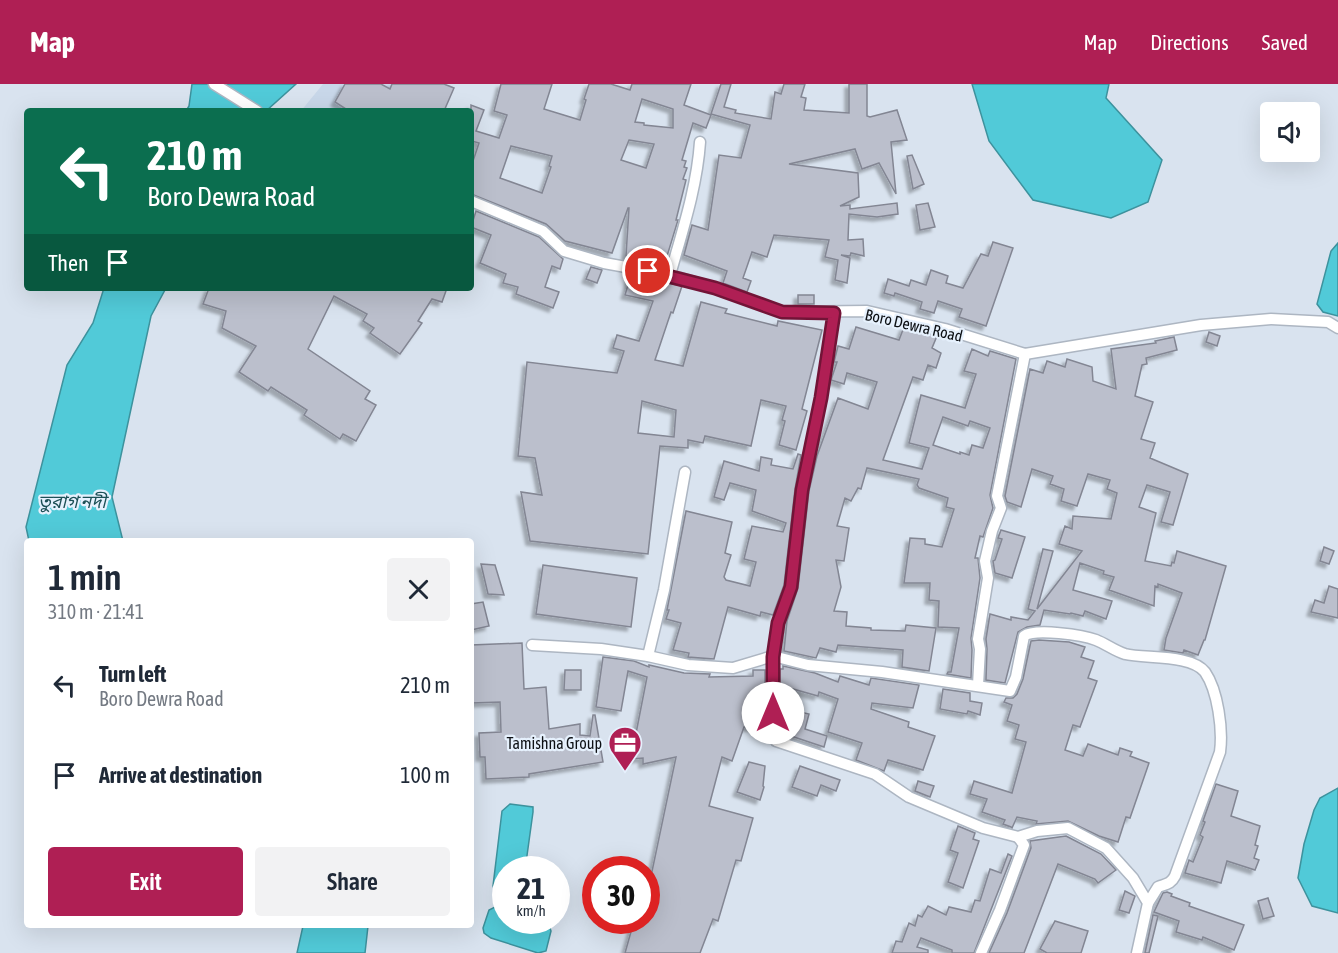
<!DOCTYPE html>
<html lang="en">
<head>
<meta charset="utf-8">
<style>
	body { margin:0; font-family:"Asap Condensed","Noto Sans Bengali",sans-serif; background:#f2f2f3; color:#1f2937; height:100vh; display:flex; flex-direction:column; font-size:22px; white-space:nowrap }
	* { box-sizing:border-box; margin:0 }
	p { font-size:20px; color:#747a83 }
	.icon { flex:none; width:33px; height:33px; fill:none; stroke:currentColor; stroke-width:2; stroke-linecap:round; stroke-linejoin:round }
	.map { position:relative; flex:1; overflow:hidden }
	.drawer { position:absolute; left:24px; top:454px; width:450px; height:390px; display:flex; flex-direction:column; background:#fff; border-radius:6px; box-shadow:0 6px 24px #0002 }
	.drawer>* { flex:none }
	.banner { position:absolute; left:24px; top:24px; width:450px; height:183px; border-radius:6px; box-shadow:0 6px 24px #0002; background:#0b6e4f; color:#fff; overflow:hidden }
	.buttons { position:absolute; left:1260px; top:18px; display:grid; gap:12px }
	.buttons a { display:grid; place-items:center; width:60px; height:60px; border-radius:6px; background:#fff; box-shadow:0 6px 24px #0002; font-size:30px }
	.speed { position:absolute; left:492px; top:772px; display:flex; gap:12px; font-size:30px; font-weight:700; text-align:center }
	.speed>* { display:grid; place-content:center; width:78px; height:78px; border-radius:50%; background:#fff; box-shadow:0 6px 24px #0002; line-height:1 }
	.speed small { font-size:15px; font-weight:400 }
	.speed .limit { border:9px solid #d22; background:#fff; color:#111 }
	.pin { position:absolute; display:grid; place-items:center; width:51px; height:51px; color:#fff; margin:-26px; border:3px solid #fff; border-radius:50%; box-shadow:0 2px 6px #0007 }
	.me { position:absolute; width:66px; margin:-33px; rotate:0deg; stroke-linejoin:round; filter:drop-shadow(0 0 4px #0008) }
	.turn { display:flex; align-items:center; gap:21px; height:126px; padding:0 24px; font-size:27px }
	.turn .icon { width:78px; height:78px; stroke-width:2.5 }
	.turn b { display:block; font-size:42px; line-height:51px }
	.then { display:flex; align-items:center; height:57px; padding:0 24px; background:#0003; gap:12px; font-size:22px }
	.round { display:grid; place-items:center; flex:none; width:63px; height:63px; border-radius:6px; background:#f2f2f3 }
	.overview { display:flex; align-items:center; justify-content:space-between; height:102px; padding:0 24px }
	h1 { font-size:36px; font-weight:600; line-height:45px }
	.cta { display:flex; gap:12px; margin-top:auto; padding:12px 24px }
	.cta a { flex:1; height:69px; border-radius:6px; background:#af1f54; color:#fff; font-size:24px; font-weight:600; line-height:69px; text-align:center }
	.cta a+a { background:#f2f2f3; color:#1f2937 }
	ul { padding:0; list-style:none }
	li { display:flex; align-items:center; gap:18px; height:90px; padding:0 24px }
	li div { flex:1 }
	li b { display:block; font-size:22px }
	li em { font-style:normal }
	header { display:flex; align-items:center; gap:36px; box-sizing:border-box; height:84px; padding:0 30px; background:#af1f54; color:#fff }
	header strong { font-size:28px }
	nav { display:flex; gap:33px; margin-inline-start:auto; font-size:21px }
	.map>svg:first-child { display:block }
	.built { fill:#c8d7e9 }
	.water { fill:#51cad8; stroke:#3d929d; stroke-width:1.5 }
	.building { fill:#bbbfcc; stroke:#838693; stroke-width:1.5; fill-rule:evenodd; filter:url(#shadow) }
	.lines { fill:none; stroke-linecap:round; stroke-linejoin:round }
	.street-casing { stroke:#adb6c2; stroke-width:13 }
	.street { stroke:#fff; stroke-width:10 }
	.route-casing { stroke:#721437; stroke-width:15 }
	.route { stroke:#af1f54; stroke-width:10 }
	.labels { text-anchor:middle; stroke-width:4.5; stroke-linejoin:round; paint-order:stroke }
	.street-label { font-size:16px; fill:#0d1014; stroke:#e6f1fd }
	.poi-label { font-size:16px; fill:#0d1014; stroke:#e6f1fd; text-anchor:end }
	.water-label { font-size:18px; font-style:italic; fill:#1c5056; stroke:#e6f1fd }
</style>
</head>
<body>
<header>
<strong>Map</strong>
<nav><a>Map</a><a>Directions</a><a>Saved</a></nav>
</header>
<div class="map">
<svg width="1338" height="869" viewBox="0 0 1338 869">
	<defs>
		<filter id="shadow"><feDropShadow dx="-4" dy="4" stdDeviation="1.5" flood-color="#0004"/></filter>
	</defs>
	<rect width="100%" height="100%" fill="#d9e3ef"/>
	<polygon class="built" points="323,0 439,0 430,27 301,27"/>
	<g class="water">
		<polygon points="192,0 296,0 266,27 186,27 189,22"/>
		<polygon points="972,0 1109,0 1106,14 1162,76 1148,118 1111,134 1033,116 989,57"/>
		<polygon points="1338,159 1338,232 1323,228 1317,220 1331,167"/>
		<polygon points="104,204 166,204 151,232 112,413 123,457 29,457 26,443 67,281 93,239"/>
		<polygon points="1338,704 1338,829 1312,822 1298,794 1304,760 1314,726 1320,714"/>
		<polygon points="510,720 533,723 533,728 525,786 506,786 505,813 496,811 493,802 502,727"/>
		<polygon points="495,823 505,826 506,837 538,837 549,841 551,847 546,867 538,869 491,854 484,849 483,844 489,826"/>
		<polygon points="303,842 368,842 365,869 297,869"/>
	</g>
	<g class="building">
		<polygon points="345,0 381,0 390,5 392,0 444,0 454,4 444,27 349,27 335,18"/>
		<path d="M501,0H552L544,25L580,36L586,16L584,15L589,0H611L630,6L632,0H691L684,21L711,31L706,44L693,39L682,76L686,77L684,83L687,84L683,95L686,96L676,136H678L664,182L626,172L629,124H628L612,169L565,157L546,140L471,110V83L479,59L472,57L471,58V21L484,26L476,47L499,54L507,31L494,27ZM642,15L673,25V44L644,41V39L635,38ZM629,56L654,60L646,84L621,76ZM511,62L552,72L549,82L551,83L542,109L500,94Z"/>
		<polygon points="721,0 731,0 724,23 736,26 735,29 771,35 775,8 781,10 784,0 805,0 801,13 806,14 804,26 849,29 849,0 867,0 867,32 870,33 897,26 907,56 891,58 896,110 879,79 862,85 855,65 789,80 858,89 859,113 840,122 850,121 850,125 897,119 898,130 877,133 849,130 848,156 863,155 864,172 851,169 850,172 841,171 850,174 847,199 835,196 838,176 825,173 829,156 774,151 767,173 752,168 743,194 751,197 747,208 723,199 727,187 684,171 692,141 708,146 719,71 741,74 750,41 711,30"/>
		<polygon points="912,71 924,100 913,105 907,72"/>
		<polygon points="928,119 935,143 920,146 916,121"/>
		<polygon points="476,127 539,153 563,175 560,185 552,182 545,203 559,208 553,224 516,210 518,203 503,199 506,190 480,179 491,151 471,143"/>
		<polygon points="993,158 1013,164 986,242 959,233 962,225 938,217 934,229 920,225 922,218 895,209 894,212 884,209 888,195 909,202 911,196 926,201 931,186 948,192 946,199 963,204 981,170 988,172"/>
		<polygon points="591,183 602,186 597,199 586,195"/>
		<path d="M630,194L649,195L682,202L673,229L671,228L655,276L683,282L701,218L727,225L725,229L777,242L778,237L822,246L802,325L807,327L796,366L779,361L785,337L782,336L786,322L761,316L751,362L705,352L703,359L688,356V364L660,362L648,470L530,457L521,408L542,411L535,374L518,372L527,278L617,289L624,267L613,264L617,251L639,257L653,217L625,211ZM642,317L676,326L674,353L638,349Z"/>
		<polygon points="209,204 447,204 442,218 432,215 418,237 422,239 400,270 370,249 374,244 363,237 367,230 334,212 308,265 370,307 365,315 376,321 356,357 343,350 340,355 304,331 307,326 271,303 268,307 239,288 256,262 222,244 226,227 203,220"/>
		<rect x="798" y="211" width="16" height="9"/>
		<path d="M856,243L899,256L904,243L937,252L932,264L941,269L936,284L928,281L923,296L913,293L883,376L922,385L929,364L909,359L921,311L965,324L976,290L964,287L972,265L988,272L990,267L1016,275L990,411L993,424L983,453L980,452L975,474H978L980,494L971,554L972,566L971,594L947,590L948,588H951L959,544L938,543L939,517L929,516L930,499H904L910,454L925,455V460L942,463L954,425L946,423L948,414L919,404L917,401L919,395L867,384L861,405L858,404L851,417L845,414L837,442L849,444L844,477L836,476L841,503L834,527L847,528L846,542L871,544V546L905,547L906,541L936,544L929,587L902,583L903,566L838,561L836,568L820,564L816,574L784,567L787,537L798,504L809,407L817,372L838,314L868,325L877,298L847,289L844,300L831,296L837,278H834L838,262L849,265ZM943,333L968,342L970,337L990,344L983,364L972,361L969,371L960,368V370L933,361Z"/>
		<polygon points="1209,248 1220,252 1217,262 1206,258"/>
		<polygon points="1174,253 1177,266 1146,274 1147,280 1142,281 1135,312 1153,318 1141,355 1155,359 1150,374 1188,390 1173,441 1161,438 1170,408 1147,401 1139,423 1156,429 1145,477 1171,482 1172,478 1174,479 1177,467 1226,482 1205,556 1204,556 1198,571 1184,566 1183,569 1164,566 1166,554 1182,509 1158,500 1158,503 1155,502 1154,522 1109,506 1114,493 1103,490 1104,487 1080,479 1073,506 1112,517 1106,535 1085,527 1083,532 1071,529 1070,530 1044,526 1040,541 1027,543 1018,548 1005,599 986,596 987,565 986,555 990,530 1011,536 1011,533 1028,536 1035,527 1028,525 1043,465 1053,467 1037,525 1082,467 1059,460 1065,442 1072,445 1073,432 1111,435 1117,409 1107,405 1110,396 1088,390 1077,422 1061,417 1064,405 1050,400 1053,392 1032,385 1021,423 1007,418 1005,412 1030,285 1043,289 1047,277 1065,283 1067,275 1092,283 1093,297 1116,305 1111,265 1156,259 1155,257"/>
		<polygon points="798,370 801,371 795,405 784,501 773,531 761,528 760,532 728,523 714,575 688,573 689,569 673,566 681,539 666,535 669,526 667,526 686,427 732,438 725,469 731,471 724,493 726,496 750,502 756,478 744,475 752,442 783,448 786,439 752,427 756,406 730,399 724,416 714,413 724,377 759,387 761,373 772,375 771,381 793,385"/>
		<polygon points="1001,446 1025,453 1012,494 995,489 993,477 995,476 1002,455 998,454"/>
		<polygon points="1324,463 1334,467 1329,480 1320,477"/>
		<polygon points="481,480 495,481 504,511 488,510"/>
		<polygon points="543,481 637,494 631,543 536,530"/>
		<polygon points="1329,502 1338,505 1338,534 1311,528 1315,516 1324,519"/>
		<polygon points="483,518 489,542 471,546 471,520"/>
		<polygon points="1039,556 1069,558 1085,563 1081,573 1094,577 1088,594 1097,597 1080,643 1073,641 1065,666 1083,672 1088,660 1118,671 1120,664 1132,668 1130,672 1149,679 1130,734 1126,733 1118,758 1099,752 1068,737 1036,740 1037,737 1017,733 1012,744 1011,743 1003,740 1005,736 982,728 987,715 970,710 974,697 1012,709 1026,658 1015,655 1019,641 1007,637 1012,621 1004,618 1006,614 1013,614 1017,610 1023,595 1031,557"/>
		<polygon points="522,559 524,605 546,603 549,645 580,640 580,651 590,652 593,631 595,631 603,678 529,690 529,693 486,695 485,673 480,673 479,649 501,648 500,618 471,619 471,561"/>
		<polygon points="603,573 634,577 649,583 649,581 684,589 710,590 709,593 753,592 753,586 765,586 765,643 744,643 732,677 722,673 709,722 753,734 741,777 736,776 718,837 713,835 700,869 625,869 634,837 646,837 646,816 676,673 643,680 643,674 631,675 647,593 628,587 621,627 596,623"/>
		<polygon points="783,582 815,589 838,598 840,592 869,601 871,594 919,601 913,624 872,619 871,625 909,638 908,643 935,652 923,686 888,676 884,687 856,676 862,659 828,648 838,615 819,608 818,612 793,605 787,625 809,630 805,645 827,652 824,663 785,650 788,639 780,637 780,585 783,585"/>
		<polygon points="565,586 581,586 581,606 564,606"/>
		<polygon points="943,605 970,609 970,617 982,619 980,631 968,627 967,630 940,625"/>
		<polygon points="749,678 765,682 763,702 764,703 760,716 737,708"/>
		<polygon points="800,682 840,696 836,707 821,701 817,712 792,703"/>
		<polygon points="918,697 934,702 930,713 915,707"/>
		<polygon points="1216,700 1238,707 1231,732 1260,742 1255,761 1258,762 1254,774 1259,776 1255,786 1227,777 1221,799 1185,789 1189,776 1193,778 1203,753 1200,751 1205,738 1203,737"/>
		<polygon points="958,742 975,749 973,755 979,757 963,804 948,798 958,769 950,766"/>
		<polygon points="1066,752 1101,770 1116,786 1098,799 1095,795 1058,780 1024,869 989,869 1007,829 1031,764 1030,757"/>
		<polygon points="1008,770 1012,772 974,869 952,869 952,866 921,854 917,863 928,866 928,869 892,869 896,857 902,858 909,839 915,842 918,831 922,833 928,822 946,831 949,823 971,828 975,816 980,817 990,785 1001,789"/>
		<polygon points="1125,807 1135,812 1129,829 1119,826"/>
		<polygon points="1167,808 1172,810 1171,812 1190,819 1189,822 1244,841 1234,866 1203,853 1202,856 1176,848 1179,837 1154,828 1163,809"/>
		<polygon points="1268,814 1274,832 1263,835 1258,817"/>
		<polygon points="1153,831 1158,832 1149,869 1145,869"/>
		<polygon points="1055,837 1088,847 1081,869 1047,869 1040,865"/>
	</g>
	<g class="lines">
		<g class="street-casing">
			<g id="street">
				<polyline points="214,0 257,27"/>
				<polyline points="471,117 543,147 564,167 604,179 670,191 715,204 782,228 867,227 945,245 1025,270 1201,241 1271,235 1328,238 1338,244"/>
				<path d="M670,191C682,148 697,103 700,58"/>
				<polyline points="834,229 821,314 802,406 791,503 778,539 773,572 773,646 776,657 875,690 909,713 983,744 1018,753 1037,747 1068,744 1106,764 1133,794 1148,819 1137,869"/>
				<path d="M532,561L601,565L648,572L688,581L733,584L773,572L808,581L882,588L1010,607L1016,593L1024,552C1035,544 1083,551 1096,556C1106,560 1115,567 1125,570C1145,575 1191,570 1205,588C1218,607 1223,646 1220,668L1175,792C1171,800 1166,800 1158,803L1148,819"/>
				<polyline points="648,572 664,506 685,388"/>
				<polyline points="978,601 980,565 978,555 988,494 985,477 992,447 1001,424 997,412 1025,270"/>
				<polyline points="981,869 1000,826 1024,761 1018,753"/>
			</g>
		</g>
		<use href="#street" class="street"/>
	</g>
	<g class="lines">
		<g class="route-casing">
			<polyline id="route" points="648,187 715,204 782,228 834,229 821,314 802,406 791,503 778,539 773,573 773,629"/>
		</g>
		<use href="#route" class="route"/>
	</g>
	<defs>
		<g id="office-pin" transform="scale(1.725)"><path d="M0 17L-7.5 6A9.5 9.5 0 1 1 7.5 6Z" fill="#af1f54" stroke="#e6f1fd"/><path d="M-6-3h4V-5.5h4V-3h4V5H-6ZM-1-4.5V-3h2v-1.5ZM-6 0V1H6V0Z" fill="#fff"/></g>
	</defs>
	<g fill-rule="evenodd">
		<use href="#office-pin" x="625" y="659"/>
	</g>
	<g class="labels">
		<g class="street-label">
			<text transform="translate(914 241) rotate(13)" y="6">Boro Dewra Road</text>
		</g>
		<g class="poi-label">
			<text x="602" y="665">Tamishna Group</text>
		</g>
		<g class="water-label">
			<text x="72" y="424">তুরাগ নদী</text>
		</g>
	</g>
</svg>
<div class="buttons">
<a><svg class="icon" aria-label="sound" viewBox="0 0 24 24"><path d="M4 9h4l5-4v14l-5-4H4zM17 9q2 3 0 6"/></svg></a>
</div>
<div class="speed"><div>21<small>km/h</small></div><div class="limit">30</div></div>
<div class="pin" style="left:648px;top:187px;background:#d93025"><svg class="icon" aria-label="arrive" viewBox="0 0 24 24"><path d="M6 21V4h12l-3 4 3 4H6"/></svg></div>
<svg class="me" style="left:773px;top:629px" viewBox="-20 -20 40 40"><circle r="19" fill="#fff"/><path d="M0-13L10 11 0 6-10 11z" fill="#af1f54"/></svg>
<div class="banner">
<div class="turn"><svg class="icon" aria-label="left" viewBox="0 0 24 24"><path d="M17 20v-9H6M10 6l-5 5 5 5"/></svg><div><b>210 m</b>Boro Dewra Road</div></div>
<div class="then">Then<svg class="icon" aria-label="arrive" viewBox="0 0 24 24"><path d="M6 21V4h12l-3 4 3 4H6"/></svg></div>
</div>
<section class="drawer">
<div class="overview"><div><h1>1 min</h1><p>310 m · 21:41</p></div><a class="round"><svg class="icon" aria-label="close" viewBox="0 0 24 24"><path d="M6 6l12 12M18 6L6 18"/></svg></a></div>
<ul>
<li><svg class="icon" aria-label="left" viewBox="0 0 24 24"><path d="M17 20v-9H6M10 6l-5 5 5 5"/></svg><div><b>Turn left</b><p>Boro Dewra Road</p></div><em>210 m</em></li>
<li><svg class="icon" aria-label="arrive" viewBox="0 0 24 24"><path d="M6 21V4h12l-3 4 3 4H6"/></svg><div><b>Arrive at destination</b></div><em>100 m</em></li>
</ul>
<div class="cta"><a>Exit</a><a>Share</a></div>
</section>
</div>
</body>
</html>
